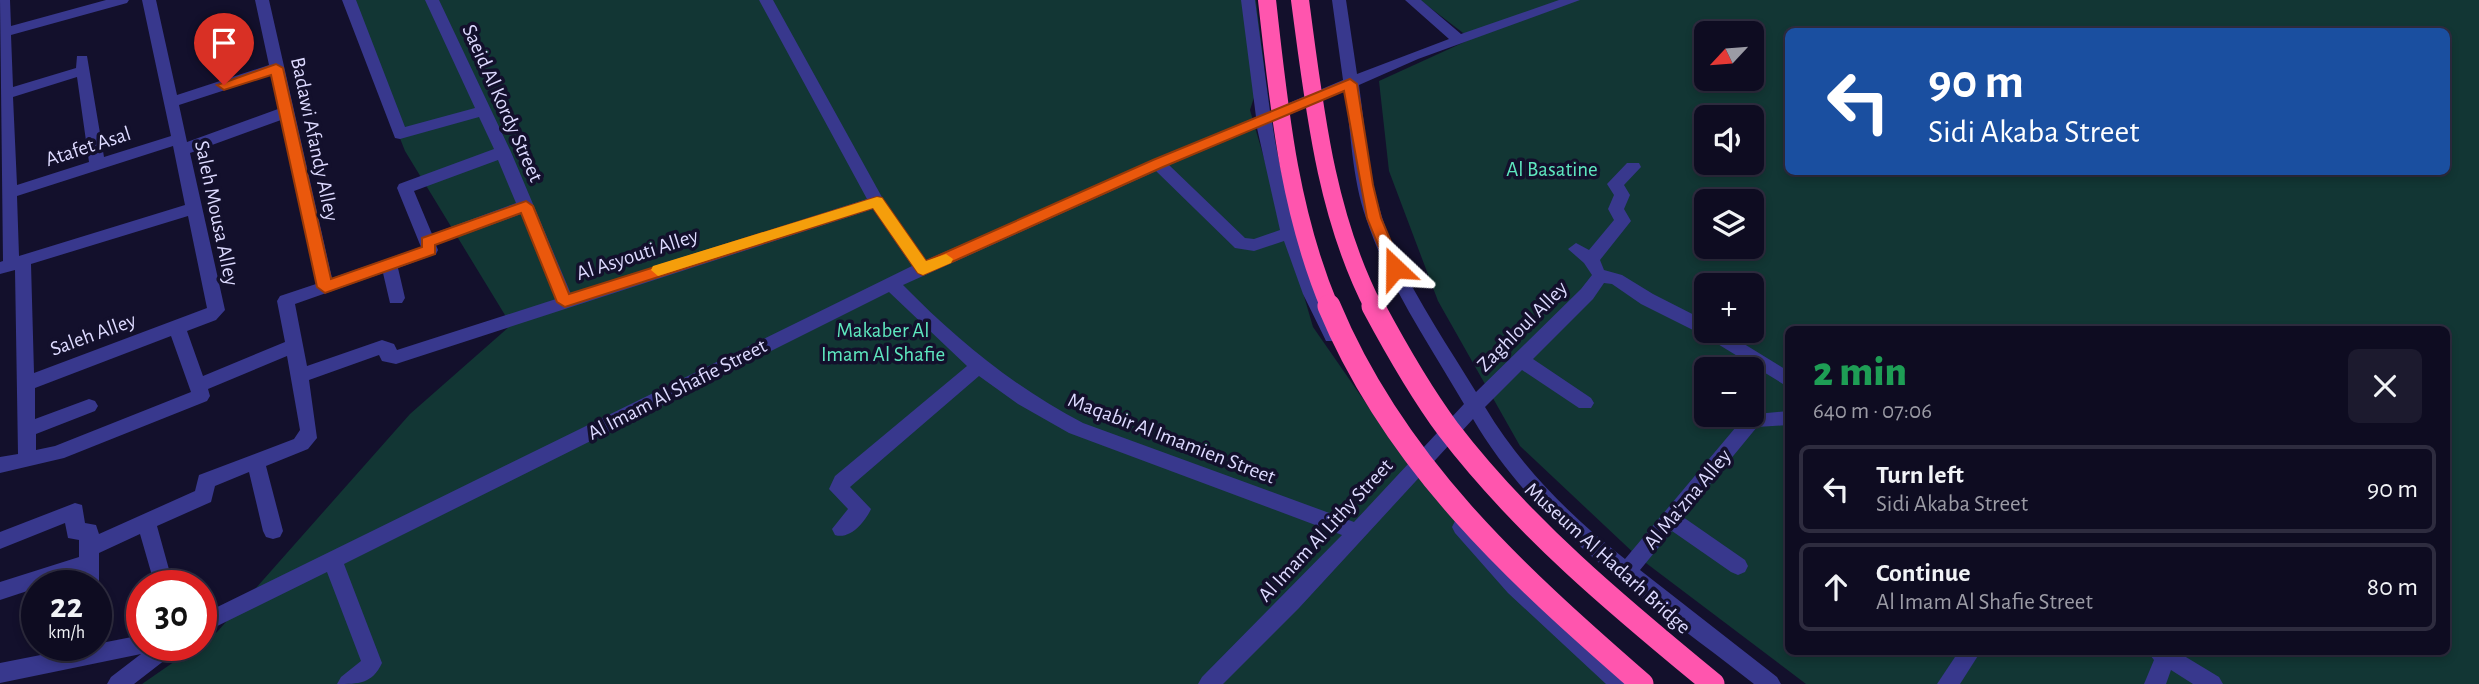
<!DOCTYPE html>
<html lang="en">
<head>
<meta charset="utf-8">
<style>
	body { margin:0; font-family:"Alegreya Sans",sans-serif; background:#1c1a2e; color:#f1f3f6; height:100vh; display:flex; flex-direction:column; font-size:26px; white-space:nowrap }
	* { box-sizing:border-box; margin:0 }
	p { font-size:23px; color:#9b9ba5 }
	.icon { flex:none; width:38px; height:38px; fill:none; stroke:currentColor; stroke-width:2; stroke-linecap:round; stroke-linejoin:round }
	.map { position:relative; flex:1; overflow:hidden }
	.sheet { position:absolute; left:1785px; top:326px; width:665px; height:329px; display:flex; flex-direction:column; background:#0e0c21; border-radius:10px; box-shadow:0 4px 10px #0003,0 0 0 2px #2e2c3f }
	.sheet>* { flex:none }
	.hud { position:absolute; left:1785px; top:28px; width:665px; height:147px; border-radius:10px; box-shadow:0 4px 10px #0003,0 0 0 2px #2e2c3f; background:#1a4fa0; color:#fff; overflow:hidden }
	.needle { width:46px; rotate:244deg }
	.buttons { position:absolute; left:1694px; top:21px; display:grid; gap:14px }
	.buttons a { display:grid; place-items:center; width:70px; height:70px; border-radius:10px; background:#0e0c21; box-shadow:0 4px 10px #0003,0 0 0 2px #2e2c3f; font-size:35px }
	.speed { position:absolute; left:21px; top:570px; display:flex; gap:14px; font-size:35px; font-weight:700; text-align:center }
	.speed>* { display:grid; place-content:center; width:91px; height:91px; border-radius:50%; background:#0e0c21; box-shadow:0 4px 10px #0003,0 0 0 2px #2e2c3f; line-height:1 }
	.speed small { font-size:18px; font-weight:400 }
	.speed .limit { border:10px solid #d22; background:#fff; color:#111 }
	.pin { position:absolute; display:grid; place-items:center; width:60px; height:60px; color:#fff; margin:-72px -30px; border-radius:50% 50% 50% 0; rotate:-45deg; box-shadow:0 0 7px #0007 }
	.pin .icon { rotate:45deg }
	.me { position:absolute; width:77px; margin:-38px; rotate:337deg; stroke-linejoin:round; filter:drop-shadow(0 0 5px #0008) }
	.turn { display:flex; align-items:center; gap:24px; height:147px; padding:0 28px; font-size:32px }
	.turn .icon { width:91px; height:91px; stroke-width:2.5 }
	.turn b { display:block; font-size:49px; line-height:60px }
	.round { display:grid; place-items:center; flex:none; width:74px; height:74px; border-radius:10px; background:#1c1a2e }
	.headline { display:flex; align-items:center; justify-content:space-between; height:119px; padding:0 28px }
	h1 { font-size:42px; font-weight:800; line-height:52px; color:#1e9e55 }
	ul { padding:0; list-style:none }
	li { display:flex; align-items:center; gap:21px; height:88px; margin:0 14px 10px; padding:0 14px; border:4px solid #2e2c3f; border-radius:10px }
	li div { flex:1 }
	li b { display:block; font-size:26px }
	li em { font-style:normal }
	.map>svg:first-child { display:block }
	.green { fill:#123634; fill-rule:evenodd }
	.lines { fill:none; stroke-linecap:round; stroke-linejoin:round }
	.minor { fill:#38388d; fill-rule:evenodd }
	.highway-bridge-far1 { stroke:#ff55ae; stroke-width:18 }
	.highway-bridge { stroke:#ff55ae; stroke-width:23 }
	.route { fill:#ea580c; stroke:#983908; stroke-width:2 }
	.slow { fill:#f59e0b }
	.labels { text-anchor:middle; stroke-width:7; stroke-linejoin:round; paint-order:stroke }
	.street-label { font-size:21px; fill:#dddaff; stroke:#13102c }
	.park-label { font-size:21px; fill:#5ee7bf; stroke:#13102c }
</style>
</head>
<body>
<div class="map">
<svg width="2479" height="684" viewBox="0 0 2479 684">
	<rect width="100%" height="100%" fill="#13102c"/>
	<g class="green">
		<polygon points="345,0 1256,0 1264,66 1250,110 1313,327 1395,445 1624,684 142,684 217,632 410,414 511,325 405,151"/>
		<path d="M1420,0H2479V684H1806L1638,557L1520,446L1438,301L1389,171L1379,81L1471,39ZM1788,32H2446V172H1788ZM1706,33H1752V79H1706ZM1706,117H1752V163H1706ZM1706,201H1752V247H1706ZM1706,285H1752V331H1706ZM1788,329H2446V651H1788ZM1706,369H1752V415H1706Z"/>
	</g>
	<g class="lines">
		<g class="minor">
			<path d="M0,0H10L11,26L106,0H129L127,3L11,35L13,87L76,68L77,56H87L104,157L171,136L142,0H156L177,95L269,65L255,0H269L332,278L421,247L397,188L399,184L494,149L479,117L400,139L395,138L342,0H356L405,127L475,108L425,0H439L511,152L571,294L867,199L759,0H773L883,199L926,260L1256,117L1241,0H1255L1270,111L1343,80L1332,0H1346L1357,74L1449,39L1405,0H1421L1461,34L1559,0H1580L1418,59L1359,85C1365,128 1368,175 1382,217C1402,280 1442,336 1476,392L1581,289L1592,275L1584,263L1568,249L1576,243L1589,250L1614,220L1608,209L1614,195L1607,184L1627,163H1639L1641,167L1624,185L1630,195L1624,209L1631,221L1600,260L1604,270L1622,275L1653,294L1706,321V331H1723L1788,371V387L1703,335L1641,304L1612,284L1604,283L1593,299L1533,359L1591,398L1594,403L1591,408H1579L1522,370L1485,407C1520,466 1571,517 1625,559L1746,415L1788,411V425L1757,427L1683,517L1745,560L1748,566L1745,572L1738,575L1731,572L1672,531L1640,570L1777,677L1781,684H1754C1654,605 1539,532 1473,419L1299,608L1223,684H1198L1202,677L1342,535L1069,433L1018,404L979,376L850,487L871,509C865,522 850,540 835,535L832,529L848,509L829,489L835,476L967,366L889,292L344,564L382,663C372,684 359,684 337,684L341,677L361,661L327,572L201,634V615L912,266L873,209L396,364L382,361L379,355L309,380L317,438L308,449L266,466L283,531L280,537L273,539L266,537L263,531L249,472L215,486L211,502L157,526L170,573L167,579L160,582L153,579L140,534L99,553V586L96,592V586H79V574L0,600V582L79,557V540L68,538L65,523L0,549V532L75,503L82,505L85,523L96,525L99,534L195,491L199,475L294,439L300,430L287,356L208,389L210,396L207,401L64,458L0,473V457L18,454L15,270L0,274V262L3,261ZM271,75L278,109L187,142L179,105ZM77,77L89,162L17,185L13,97ZM1345,91C1351,132 1352,178 1366,218C1388,285 1429,344 1464,404L1354,522L1083,423C1014,387 957,340 903,285L1156,171L1235,248L1254,251L1284,241L1303,294L1326,341H1338L1341,336C1308,267 1283,197 1272,122ZM281,120L316,284L280,296L277,301L285,342L203,376L187,331L216,320L225,310L190,153ZM1257,128L1280,230L1254,239L1245,238L1169,165ZM173,146L185,205L19,256L17,196ZM498,160L516,203L432,234L414,191ZM521,214L556,299L397,350L394,344L382,340L307,366L295,304L383,273L390,303H402L405,298L398,268L436,254L438,250L436,245ZM188,216L207,308L34,373L31,264ZM171,336L191,392L55,446L36,450V434L95,411L98,406L95,401L89,399L35,419V388Z"/>
			<polygon points="1462,519 1469,521 1522,581 1628,677 1632,684 1606,684 1508,593 1455,533 1452,527 1455,521"/>
			<polygon points="142,635 142,646 177,646 174,653 134,684 107,684 111,677 141,654 0,683 0,663"/>
			<polygon points="1959,651 1981,651 1960,684 1937,684"/>
			<polygon points="2147,651 2176,651 2219,677 2223,684 2193,684 2171,670 2166,684 2144,684 2154,660"/>
		</g>
		<g class="highway-bridge-far1">
			<path d="M1267,0C1279,106 1288,208 1330,308"/>
			<path d="M1300,0C1314,104 1325,214 1374,308"/>
		</g>
		<g class="highway-bridge">
			<path d="M1329,306C1395,465 1516,574 1642,684"/>
			<path d="M1373,306C1396,349 1419,390 1448,429C1523,527 1618,606 1713,684"/>
		</g>
	</g>
	<polygon class="route" points="276,64 283,68 331,279 422,247 422,238 526,201 533,206 569,294 877,197 882,198 926,261 1153,160 1350,79 1357,84 1373,185 1381,218 1402,268 1395,274 1389,272 1367,218 1344,91 1163,167 923,275 918,273 873,208 565,307 557,302 521,213 435,245 435,254 325,293 317,287 271,75 224,90 217,85"/>
	<polygon class="slow" points="877,197 882,198 926,261 946,254 953,259 951,263 923,275 918,273 873,208 658,276 651,270 653,266"/>
	<g class="labels">
		<g class="street-label">
			<text transform="translate(503 103) rotate(66)" y="7">Saeid Al Kordy Street</text>
			<text transform="translate(315 139) rotate(78)" y="7">Badawi Afandy Alley</text>
			<text transform="translate(88 146) rotate(-18)" y="7">Atafet Asal</text>
			<text transform="translate(217 213) rotate(78)" y="7">Saleh Mousa Alley</text>
			<text transform="translate(637 254) rotate(-18)" y="7">Al Asyouti Alley</text>
			<text transform="translate(1522 326) rotate(-45)" y="7">Zaghloul Alley</text>
			<text transform="translate(93 334) rotate(-20)" y="7">Saleh Alley</text>
			<text transform="translate(677 389) rotate(-27)" y="7">Al Imam Al Shafie Street</text>
			<text transform="translate(1172 438) rotate(21)" y="7">Maqabir Al Imamien Street</text>
			<text transform="translate(1687 499) rotate(-50)" y="7">Al Ma'zna Alley</text>
			<text transform="translate(1325 530) rotate(-47)" y="7">Al Imam Al Lithy Street</text>
			<text transform="translate(1608 558) rotate(42)" y="7">Museum Al Hadarh Bridge</text>
		</g>
		<g class="park-label">
			<text x="1552" y="176">Al Basatine</text>
			<text x="883" y="337">Makaber Al<tspan x="883" dy="24">Imam Al Shafie</tspan></text>
		</g>
	</g>
</svg>
<div class="buttons">
<a><svg class="needle" viewBox="-14 -14 28 28"><path d="M0-13l5 13h-10z" fill="#e53935"/><path d="M0 13l5-13h-10z" fill="#9b9ba5"/></svg></a>
<a><svg class="icon" aria-label="sound" viewBox="0 0 24 24"><path d="M4 9h4l5-4v14l-5-4H4zM17 9q2 3 0 6"/></svg></a>
<a><svg class="icon" aria-label="layers" viewBox="0 0 24 24"><path d="M12 4l9 5-9 5-9-5zM3 14l9 5 9-5"/></svg></a>
<a>+</a>
<a>−</a>
</div>
<div class="speed"><div>22<small>km/h</small></div><div class="limit">30</div></div>
<div class="pin" style="left:224px;top:85px;background:#d93025"><svg class="icon" aria-label="arrive" viewBox="0 0 24 24"><path d="M6 21V4h12l-3 4 3 4H6"/></svg></div>
<svg class="me" style="left:1395px;top:268px" viewBox="-20 -20 40 40"><path d="M0-17L14 15 0 8-14 15z" fill="#ea580c" stroke="#fff" stroke-width="4"/></svg>
<div class="hud">
<div class="turn"><svg class="icon" aria-label="left" viewBox="0 0 24 24"><path d="M17 20v-9H6M10 6l-5 5 5 5"/></svg><div><b>90 m</b>Sidi Akaba Street</div></div>
</div>
<section class="sheet">
<div class="headline"><div><h1>2 min</h1><p>640 m · 07:06</p></div><a class="round"><svg class="icon" aria-label="close" viewBox="0 0 24 24"><path d="M6 6l12 12M18 6L6 18"/></svg></a></div>
<ul>
<li><svg class="icon" aria-label="left" viewBox="0 0 24 24"><path d="M17 20v-9H6M10 6l-5 5 5 5"/></svg><div><b>Turn left</b><p>Sidi Akaba Street</p></div><em>90 m</em></li>
<li><svg class="icon" aria-label="ahead" viewBox="0 0 24 24"><path d="M12 20V5M6 11l6-6 6 6"/></svg><div><b>Continue</b><p>Al Imam Al Shafie Street</p></div><em>80 m</em></li>
</ul>
</section>
</div>
</body>
</html>
